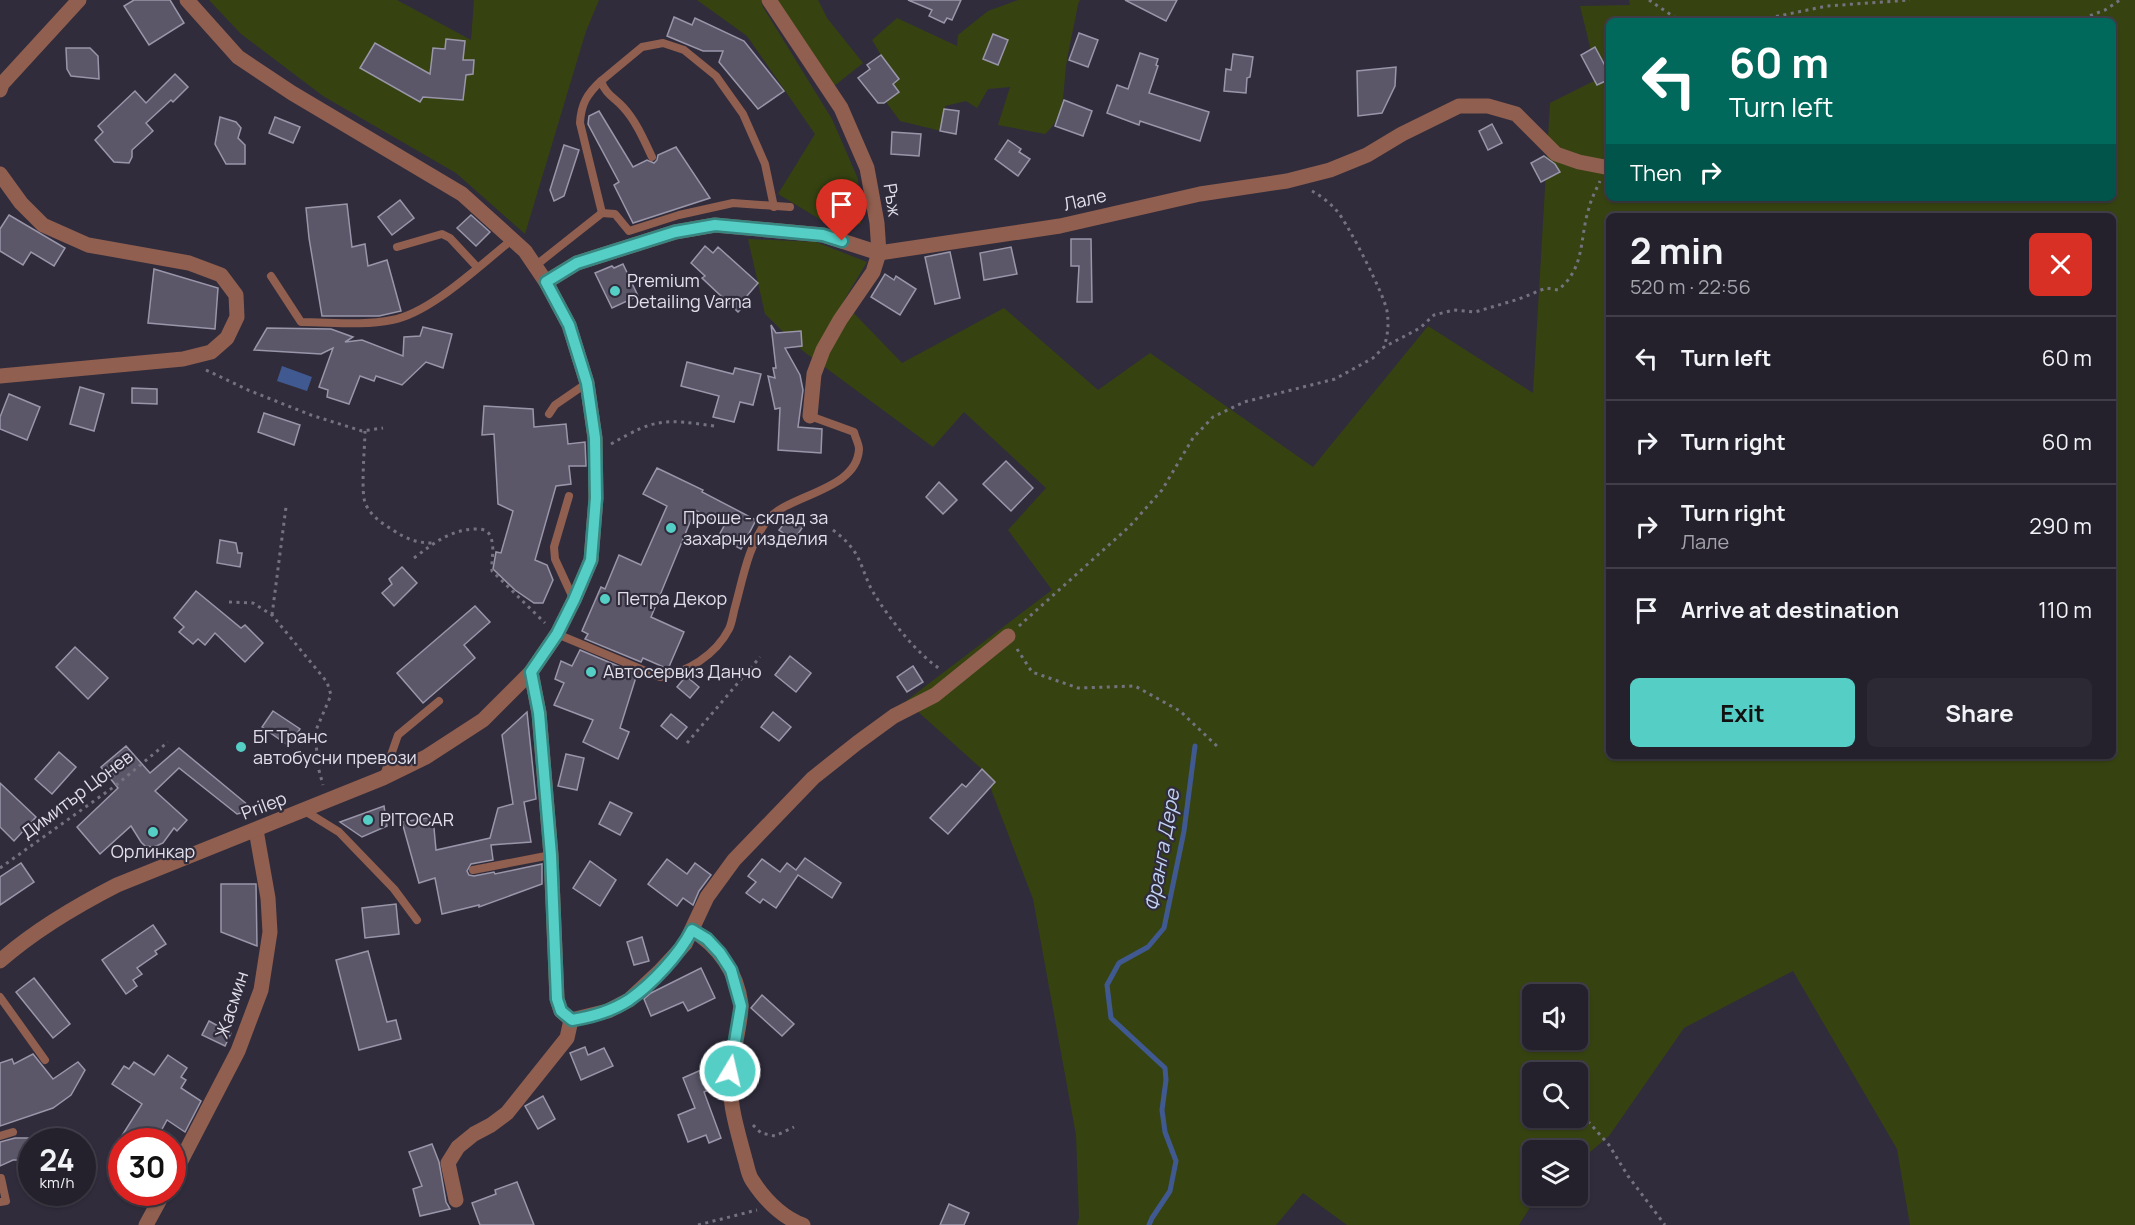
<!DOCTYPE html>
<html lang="en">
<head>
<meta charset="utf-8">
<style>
	body { margin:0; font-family:Manrope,sans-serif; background:#2c2935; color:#f1f3f6; height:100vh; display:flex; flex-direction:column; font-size:22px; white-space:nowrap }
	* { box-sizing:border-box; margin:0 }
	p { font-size:20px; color:#a3a3aa }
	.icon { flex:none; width:33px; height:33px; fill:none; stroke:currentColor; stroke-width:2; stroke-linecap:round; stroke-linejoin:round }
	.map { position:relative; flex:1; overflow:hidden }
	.sheet { position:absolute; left:1606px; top:213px; width:510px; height:546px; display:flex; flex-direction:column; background:#24212d; border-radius:9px; box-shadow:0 2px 4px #0004,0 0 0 2px #413e49 }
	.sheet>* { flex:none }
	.hud { position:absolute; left:1606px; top:18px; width:510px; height:183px; border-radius:9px; box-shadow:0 2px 4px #0004,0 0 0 2px #413e49; background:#00695c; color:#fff; overflow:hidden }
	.fabs { position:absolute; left:1522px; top:984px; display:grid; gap:12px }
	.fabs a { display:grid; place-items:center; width:66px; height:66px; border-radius:9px; background:#24212d; box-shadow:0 2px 4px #0004,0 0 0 2px #413e49; font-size:30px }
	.speed { position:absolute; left:18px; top:1128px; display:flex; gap:12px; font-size:30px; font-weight:700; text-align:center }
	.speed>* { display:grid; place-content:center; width:78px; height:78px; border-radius:50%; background:#24212d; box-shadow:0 2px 4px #0004,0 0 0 2px #413e49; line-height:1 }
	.speed small { font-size:15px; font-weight:400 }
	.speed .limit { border:9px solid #d22; background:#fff; color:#111 }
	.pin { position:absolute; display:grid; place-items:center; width:51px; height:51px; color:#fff; margin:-62px -26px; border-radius:50% 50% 50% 0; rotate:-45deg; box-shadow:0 0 6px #0007 }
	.pin .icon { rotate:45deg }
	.me { position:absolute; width:66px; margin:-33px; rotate:9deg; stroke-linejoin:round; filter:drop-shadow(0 0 4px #0008) }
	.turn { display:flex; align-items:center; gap:21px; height:126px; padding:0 24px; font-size:27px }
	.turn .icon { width:78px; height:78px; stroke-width:2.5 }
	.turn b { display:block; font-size:42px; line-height:51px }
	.then { display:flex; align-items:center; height:57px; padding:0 24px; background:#0003; gap:12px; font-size:22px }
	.round { display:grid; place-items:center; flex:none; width:63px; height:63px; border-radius:9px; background:#2c2935 }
	.summary { display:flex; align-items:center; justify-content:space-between; height:102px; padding:0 24px }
	h1 { font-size:36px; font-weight:700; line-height:45px }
	.action { display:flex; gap:12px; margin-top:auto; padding:12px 24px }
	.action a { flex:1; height:69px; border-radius:9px; background:#55cec6; color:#111; font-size:24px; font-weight:700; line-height:69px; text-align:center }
	.action a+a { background:#2c2935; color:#f1f3f6 }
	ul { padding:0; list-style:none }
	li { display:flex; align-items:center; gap:18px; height:84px; padding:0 24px; border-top:2px solid #413e49 }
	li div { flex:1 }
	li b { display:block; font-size:22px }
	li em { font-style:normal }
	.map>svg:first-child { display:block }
	.green { fill:#364311; fill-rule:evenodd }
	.water { fill:#405a91 }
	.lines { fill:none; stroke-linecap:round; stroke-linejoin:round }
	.stream { stroke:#405a91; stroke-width:5 }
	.building { fill:#5b5769; stroke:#9a96aa; stroke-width:1.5 }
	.path { stroke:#757280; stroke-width:3; stroke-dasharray:3 4.5; stroke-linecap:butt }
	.service { stroke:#905f4f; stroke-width:8 }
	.minor { stroke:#905f4f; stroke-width:15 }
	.tertiary { stroke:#905f4f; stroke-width:15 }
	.route-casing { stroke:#378681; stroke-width:15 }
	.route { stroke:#55cec6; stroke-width:10 }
	.poi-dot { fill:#55cec6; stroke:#302c3c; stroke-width:2 }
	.labels { text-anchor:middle; stroke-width:4.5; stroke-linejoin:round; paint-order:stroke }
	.street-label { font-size:18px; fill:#e1dfea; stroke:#302c3c }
	.poi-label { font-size:18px; fill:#e1dfea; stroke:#302c3c; text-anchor:start }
	.water-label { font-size:20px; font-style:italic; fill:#c1d2f3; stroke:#302c3c }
</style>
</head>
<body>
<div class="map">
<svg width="2135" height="1225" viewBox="0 0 2135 1225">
	<rect width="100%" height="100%" fill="#302c3c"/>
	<g class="green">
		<polygon points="209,0 397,0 471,40 474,0 599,0 586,31 525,234 456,173 323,96 241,34"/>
		<polygon points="697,0 761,0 763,7 832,119 858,179 861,224 831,226 778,194 815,134 747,36"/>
		<polygon points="769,0 818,0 827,18 863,63 829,90"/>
		<path d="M1018,0H1080L1078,4C1075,22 1070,41 1067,60C1062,87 1068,114 1045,134L998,125L1010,87L988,89L977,108L966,101L945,106L941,131L900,121L886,102L899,92L893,84L899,78L881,55L872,40L897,18L957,46L958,35L988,11Z"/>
		<path d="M1629,0H2135V1225H1910L1897,1149L1793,971L1684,1028L1609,1136L1578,1162V1150H1533V1196H1540L1534,1201L1519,1225H1347L1303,1193L1276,1225H1077L1079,1218L1076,1135L1033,899L984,771L906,701L1052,590L1008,530L1046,488L964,412L933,447L803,351L765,314L748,239L816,242L867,262L843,302L902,363L1004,308L1098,390L1150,353L1313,467L1428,326L1533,393L1550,103L1598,79L1580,6L1630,5ZM1610,21H2114V198H1610ZM1610,216H2114V756H1610ZM1533,994H1578V1040H1533ZM1533,1072H1578V1118H1533Z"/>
	</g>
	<polygon class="water" points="282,366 312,377 307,391 277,381"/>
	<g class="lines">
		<polyline class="stream" points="1149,1225 1152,1218 1170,1191 1176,1161 1165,1132 1162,1110 1166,1080 1165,1068 1111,1018 1107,985 1119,963 1148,947 1164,928 1184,831 1195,746"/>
	</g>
	<g class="building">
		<polygon points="134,0 170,0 184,23 149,45 124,6"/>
		<polygon points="908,0 961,0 952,20 947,18 944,23 929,16 932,10"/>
		<polygon points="1125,0 1177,0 1166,21"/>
		<polygon points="674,17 692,25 695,18 744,41 784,91 758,109 719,62 723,51 703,51 667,36"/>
		<polygon points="1079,33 1098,40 1088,67 1069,60"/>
		<polygon points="993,34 1008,40 998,65 983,59"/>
		<polygon points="446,39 465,41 463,60 474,60 473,74 466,75 463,100 423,97 420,102 360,68 375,43 430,74 433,48 445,49"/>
		<polygon points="1595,47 1610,75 1610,79 1597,85 1581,55"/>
		<polygon points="66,48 90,48 98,56 99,79 71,76 67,69"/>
		<polygon points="1140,53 1158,59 1156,65 1158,66 1149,93 1209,112 1200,141 1140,121 1139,125 1107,113 1117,85 1128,89"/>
		<polygon points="1233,54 1253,57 1250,77 1247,78 1246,93 1224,91 1226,69 1231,70"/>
		<polygon points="881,55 899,79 893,84 899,92 884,103 878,103 858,78 870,69 867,65"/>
		<polygon points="1396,67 1395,86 1382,113 1358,116 1357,71"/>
		<polygon points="175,74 188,87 173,102 171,100 146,123 153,131 132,150 132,157 129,163 114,162 95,140 103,132 98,126 135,91 146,103"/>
		<polygon points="1064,100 1092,111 1083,136 1055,126"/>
		<polygon points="944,109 959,111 956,134 940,131"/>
		<polygon points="599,111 633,167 647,160 654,163 657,160 658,155 676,147 710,198 633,223 614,185 619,182 588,124 589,116"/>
		<polygon points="220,117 236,122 241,128 238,138 245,145 245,164 226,164 215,144"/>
		<polygon points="275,117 300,127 293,143 269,133"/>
		<polygon points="1492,124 1502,143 1488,150 1479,131"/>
		<polygon points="892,132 921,134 919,156 891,154"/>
		<polygon points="1008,140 1021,149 1019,152 1030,159 1018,176 995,159"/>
		<polygon points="564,145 579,150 564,196 554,201 550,190"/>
		<polygon points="1544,156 1555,164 1560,172 1541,182 1531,163"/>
		<polygon points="400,200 414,218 392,235 378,217"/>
		<polygon points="347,204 352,247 365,244 368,266 387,260 401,311 379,316 322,316 309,238 306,208"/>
		<polygon points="9,215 65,248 54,266 31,252 23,265 0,251 0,229"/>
		<polygon points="471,215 490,232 476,246 457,228"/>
		<polygon points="1071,239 1091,239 1092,302 1077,302 1079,266 1071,266"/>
		<polygon points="705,246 713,253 718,247 758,283 746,297 747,303 738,312 702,278 705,276 691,263"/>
		<polygon points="1011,247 1017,274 984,280 980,253"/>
		<polygon points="950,252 960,298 935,304 925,257"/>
		<polygon points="623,264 638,296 612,308 595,273 612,266 614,268"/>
		<polygon points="154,269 218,288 215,329 148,323"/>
		<polygon points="885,274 894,280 896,276 916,289 900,315 871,297"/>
		<polygon points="771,325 776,333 801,331 802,346 785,348 800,375 803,390 798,427 822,429 821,453 778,450 780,408 775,409 768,376 775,378 773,368 776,368"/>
		<polygon points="423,327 452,334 443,368 426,362 402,385 376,376 374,381 360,376 349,404 327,397 328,390 319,387 333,348 321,354 254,350 267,328 331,329 353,337 345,342 362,340 403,356 404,337 420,336"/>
		<polygon points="687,362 733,374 735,368 761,374 753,405 740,402 734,422 713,417 719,396 681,386"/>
		<polygon points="80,387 104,394 94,431 70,424"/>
		<polygon points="132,388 157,389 157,404 132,403"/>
		<polygon points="9,394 40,407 27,440 0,429 0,417"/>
		<polygon points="484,406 533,409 534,427 566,424 568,444 585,442 586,466 569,466 571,484 556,486 535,560 547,565 553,580 543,603 534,603 515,590 493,569 496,552 501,553 513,511 498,504 494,434 482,435"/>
		<polygon points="264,413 300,425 294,445 258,432"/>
		<polygon points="1006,461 1033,488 1011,511 983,484"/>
		<polygon points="657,468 703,490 702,492 756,520 741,549 718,537 724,526 695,510 651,617 684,632 668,669 643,658 641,662 585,639 588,634 582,631 601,587 605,589 619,555 641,565 667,506 643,494"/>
		<polygon points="939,482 957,500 943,514 926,497"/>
		<polygon points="792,514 806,522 794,540 779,530"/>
		<polygon points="220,540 236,543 238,553 242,553 240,567 217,563"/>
		<polygon points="402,567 417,583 394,606 382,593 392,584 389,579"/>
		<polygon points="196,591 241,628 245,625 263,643 245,662 215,633 205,645 198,639 193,644 179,632 184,627 174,618"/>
		<polygon points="475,606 490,622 464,645 475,658 423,703 397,673"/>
		<polygon points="75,647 108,678 88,699 56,667"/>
		<polygon points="580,650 637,674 620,728 629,732 618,759 583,742 593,720 554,705 564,683 555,679 561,661 572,666"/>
		<polygon points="790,656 811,673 796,692 775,675"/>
		<polygon points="913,666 923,682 907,692 897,677"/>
		<polygon points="686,676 699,687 690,698 677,687"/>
		<polygon points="273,711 300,729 289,746 262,727"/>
		<polygon points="527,712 536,799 524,802 531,842 491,845 493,860 471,864 467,871 469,875 474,876 494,872 495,874 542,864 542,884 479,907 479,905 442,914 435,878 419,883 402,822 433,817 436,850 490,838 498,808 513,804 502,735"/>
		<polygon points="773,712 791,727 779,741 761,727"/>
		<polygon points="671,714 687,727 677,739 661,726"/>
		<polygon points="126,746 150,773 179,748 254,810 237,814 179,768 155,791 187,820 177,831 174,828 163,843 154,847 145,846 141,842 131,826 100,854 77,827 118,788 101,767"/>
		<polygon points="59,752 76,767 52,794 35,779"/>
		<polygon points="566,754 584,758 577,790 558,786"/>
		<polygon points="982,769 995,782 948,834 930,818 962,784 966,787"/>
		<polygon points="0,783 36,817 14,841 0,827"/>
		<polygon points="610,802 632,813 620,835 599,824"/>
		<polygon points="384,806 387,826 362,837 340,822"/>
		<polygon points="805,858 841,883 832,898 798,875 776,908 763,899 760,903 746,893 756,882 748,876 762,859 780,872 787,863 796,870"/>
		<polygon points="667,859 687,874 695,863 711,875 699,891 693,905 683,898 677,906 648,884"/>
		<polygon points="590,861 616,880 600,906 573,888"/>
		<polygon points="21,863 34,882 0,905 0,877"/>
		<polygon points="221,884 256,884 257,946 221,932"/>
		<polygon points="396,904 399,934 365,938 362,908"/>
		<polygon points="153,925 166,944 155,951 157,954 137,968 142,974 133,980 137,986 126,994 102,960"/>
		<polygon points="642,937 649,961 634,965 627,942"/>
		<polygon points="368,951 387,1022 396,1020 401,1039 359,1050 336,960"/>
		<polygon points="701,968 715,998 688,1011 683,1002 651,1016 644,999 651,993"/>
		<polygon points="34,978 70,1024 53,1038 16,992"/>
		<polygon points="762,995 794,1024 782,1036 751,1008"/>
		<polygon points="209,1021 231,1033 225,1046 202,1035"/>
		<polygon points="585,1047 588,1055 604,1048 613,1066 581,1080 570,1053"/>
		<polygon points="33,1054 53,1079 78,1062 85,1070 71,1095 53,1108 0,1126 0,1063 12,1059 14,1064"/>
		<polygon points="168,1055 187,1068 181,1077 186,1080 181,1088 201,1101 185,1132 167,1120 155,1142 118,1142 142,1104 112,1084 124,1066 129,1069 134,1062 154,1075"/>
		<polygon points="701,1070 709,1090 704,1092 721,1138 709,1143 706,1135 688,1142 678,1115 695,1108 683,1078"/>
		<polygon points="543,1096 555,1119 538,1129 525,1106"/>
		<polygon points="15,1138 32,1138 32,1160 13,1160 0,1166 0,1142"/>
		<polygon points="432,1144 439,1162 446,1202 450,1209 420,1216 413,1189 422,1186 409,1152"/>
		<polygon points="517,1182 534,1225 480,1225 472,1203 496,1194 495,1190"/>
		<polygon points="949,1204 969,1213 964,1225 940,1225"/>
	</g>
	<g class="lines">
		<g class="path">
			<polyline points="1649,0 1680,21"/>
			<polyline points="1754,21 1827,6 1910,0"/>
			<polyline points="2076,21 2105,10 2120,0"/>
			<path d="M1312,191C1321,196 1330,203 1337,211C1348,224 1384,294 1387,311C1389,324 1388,334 1384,347"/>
			<polyline points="206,370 248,390 311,415 362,431 383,428"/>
			<path d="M365,431C365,446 360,495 366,505C372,517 383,524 393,530C406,539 417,543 433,543"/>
			<path d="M611,444C656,418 664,419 714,426"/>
			<path d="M833,530C842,537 850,544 856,554C863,566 866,580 873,592C888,617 916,653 940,669"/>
			<path d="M414,558C434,543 451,529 477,529C484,529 489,531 491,538C495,549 491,560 492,571L545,623"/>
			<polyline points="229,602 253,603 272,615 327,682 331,695 316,730 317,763 323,785"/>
			<polyline points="272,615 286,507"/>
			<path d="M1019,626L1130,526L1162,490L1193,438L1213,417L1244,402L1335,379L1373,358L1384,347L1420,328L1434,315L1454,310L1475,312L1519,299L1546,288L1558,290C1586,267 1579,239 1589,208C1591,199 1596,190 1600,181"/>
			<polyline points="1017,649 1032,672 1078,688 1135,686 1180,711 1220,749"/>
			<polyline points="687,743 760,657"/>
			<polyline points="0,868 115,786 168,742"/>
			<polyline points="1578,1110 1609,1145 1628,1176 1665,1225"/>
			<polyline points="753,1125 761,1133 775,1136 794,1127"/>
			<polyline points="698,1225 757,1210"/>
		</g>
		<g class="service">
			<path d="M601,81C587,94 581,104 580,123L602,213"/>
			<path d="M652,157C644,140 636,121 623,107C614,97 606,95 601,81L642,47L663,43L684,50L716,76L743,114L765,164L774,207"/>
			<polyline points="397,247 442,234 450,238 477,267"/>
			<polyline points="535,266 602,213 615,214 629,231 679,215 733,203 790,207"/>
			<path d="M271,276L301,322C331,322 363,326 392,320C431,313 481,264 513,239"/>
			<polyline points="549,414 555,405 587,383"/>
			<polyline points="569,496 554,547 555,559 574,600"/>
			<path d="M557,634L660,677C687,672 715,656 729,629C732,623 733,614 735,607C743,578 748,547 766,522C785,494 857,492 859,449C859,444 855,437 854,432L810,416"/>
			<polyline points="383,778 398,735 439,701"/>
			<polyline points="305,811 339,832 394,889 417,920"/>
			<polyline points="473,870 551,855"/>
			<polyline points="0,997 45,1060"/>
			<polyline points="0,1136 13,1132"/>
			<polyline points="0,1202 6,1201 1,1178"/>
		</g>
		<g class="minor">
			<polyline points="769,0 841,108 867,168 877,223 879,253 873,272 840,320 823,350 814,374 810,416"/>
			<polyline points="0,90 2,84 79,0"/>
			<polyline points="0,174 21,203 43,225 88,245 189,263 221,275 236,295 237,317 227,338 211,352 183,359 0,376"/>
			<polyline points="546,282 577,263 675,232 715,225 823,235 879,253 1060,226 1200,194 1287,181 1330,170 1367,155 1402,134 1459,106 1488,106 1516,114 1556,154 1579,162 1610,168"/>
			<polyline points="531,672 539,713 551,855 557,999 561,1011 571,1020 608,1011 629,1000 659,972 685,944 707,897 734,860 813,778 857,743 894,716 935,695 1008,636"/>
			<path d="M692,930C719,946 737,973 741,1004C742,1018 733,1052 731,1068C727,1099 737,1129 745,1159C747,1165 748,1174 752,1180C765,1200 782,1217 803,1225"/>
			<polyline points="172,1178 238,1051 261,990 270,932 268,898 256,830"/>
			<polyline points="456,1200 448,1163 458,1147 474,1134 491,1125 507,1113 567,1038 571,1020"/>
			<polyline points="146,1225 164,1192"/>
		</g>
		<path class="tertiary" d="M0,961C35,930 76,906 117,885L383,778L426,757L483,720L531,672L557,634L574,600L591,560L596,498L595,438L587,383L569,325L546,282L525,251L462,194L292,93L238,57L187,0"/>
	</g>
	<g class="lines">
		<g class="route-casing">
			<path id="route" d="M730,1071L741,1006L731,970L720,953L707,939L692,930C679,955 652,984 629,1000C612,1011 591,1017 572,1020L561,1011L557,999L551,855L539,713L531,672L557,634L574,600L591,560L596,498L595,438L587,383L569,325L546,282L577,263L675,232L715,225L823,235L842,241"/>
		</g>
		<use href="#route" class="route"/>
	</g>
	<g class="poi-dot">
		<circle cx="615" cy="291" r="6"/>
		<circle cx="671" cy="528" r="6"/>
		<circle cx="605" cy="599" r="6"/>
		<circle cx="591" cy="672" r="6"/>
		<circle cx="241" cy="747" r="6"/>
		<circle cx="368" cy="820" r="6"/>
		<circle cx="153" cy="832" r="6"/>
	</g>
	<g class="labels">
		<g class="street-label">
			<text transform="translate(892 200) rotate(81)" y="6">Ръж</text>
			<text transform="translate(1085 200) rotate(-13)" y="6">Лале</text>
			<text transform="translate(77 795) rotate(-37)" y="6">Димитър Цонев</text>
			<text transform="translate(264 806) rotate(-21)" y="6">Prilep</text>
			<text transform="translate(232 1005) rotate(-72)" y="6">Жасмин</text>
		</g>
		<g class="poi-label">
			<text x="627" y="287">Premium<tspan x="627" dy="21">Detailing Varna</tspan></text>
			<text x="683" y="524">Проше - склад за<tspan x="683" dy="21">захарни изделия</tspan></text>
			<text x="617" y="605">Петра Декор</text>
			<text x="603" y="678">Автосервиз Данчо</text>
			<text x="253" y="743">БГ Транс<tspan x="253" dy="21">автобусни превози</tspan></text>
			<text x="380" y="826">PITOCAR</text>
			<text x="153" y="858" text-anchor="middle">Орлинкар</text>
		</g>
		<g class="water-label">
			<text transform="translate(1162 850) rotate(-80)" y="7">Франга Дере</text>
		</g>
	</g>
</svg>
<div class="fabs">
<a><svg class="icon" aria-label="sound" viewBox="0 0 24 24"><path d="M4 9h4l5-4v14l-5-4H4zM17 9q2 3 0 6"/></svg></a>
<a><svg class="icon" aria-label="search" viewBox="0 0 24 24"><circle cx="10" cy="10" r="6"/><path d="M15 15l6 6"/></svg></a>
<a><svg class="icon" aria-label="layers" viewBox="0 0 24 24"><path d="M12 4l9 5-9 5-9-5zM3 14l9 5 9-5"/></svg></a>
</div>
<div class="speed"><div>24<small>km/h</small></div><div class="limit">30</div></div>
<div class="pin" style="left:842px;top:241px;background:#d93025"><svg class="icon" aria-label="arrive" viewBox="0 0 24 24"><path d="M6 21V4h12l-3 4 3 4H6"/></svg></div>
<svg class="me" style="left:730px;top:1071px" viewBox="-20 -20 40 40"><circle r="17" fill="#55cec6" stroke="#fff" stroke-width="3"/><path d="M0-11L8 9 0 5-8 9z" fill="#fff"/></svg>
<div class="hud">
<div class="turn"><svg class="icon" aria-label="left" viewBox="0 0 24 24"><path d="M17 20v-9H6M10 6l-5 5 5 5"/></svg><div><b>60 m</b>Turn left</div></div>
<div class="then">Then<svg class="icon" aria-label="right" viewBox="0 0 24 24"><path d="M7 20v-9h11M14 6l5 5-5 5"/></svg></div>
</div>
<section class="sheet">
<div class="summary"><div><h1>2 min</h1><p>520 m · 22:56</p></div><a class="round" style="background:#d93025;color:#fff"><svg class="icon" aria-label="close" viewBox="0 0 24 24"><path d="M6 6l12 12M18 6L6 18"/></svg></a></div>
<ul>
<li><svg class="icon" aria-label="left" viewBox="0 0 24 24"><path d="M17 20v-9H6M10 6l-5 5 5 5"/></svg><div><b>Turn left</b></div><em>60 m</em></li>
<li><svg class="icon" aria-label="right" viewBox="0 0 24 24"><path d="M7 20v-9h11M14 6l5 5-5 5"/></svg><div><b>Turn right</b></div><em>60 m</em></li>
<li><svg class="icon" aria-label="right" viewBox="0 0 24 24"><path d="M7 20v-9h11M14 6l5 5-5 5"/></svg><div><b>Turn right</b><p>Лале</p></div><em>290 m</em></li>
<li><svg class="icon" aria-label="arrive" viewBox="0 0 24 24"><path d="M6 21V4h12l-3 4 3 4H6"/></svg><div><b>Arrive at destination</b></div><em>110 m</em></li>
</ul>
<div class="action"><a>Exit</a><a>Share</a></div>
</section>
</div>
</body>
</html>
